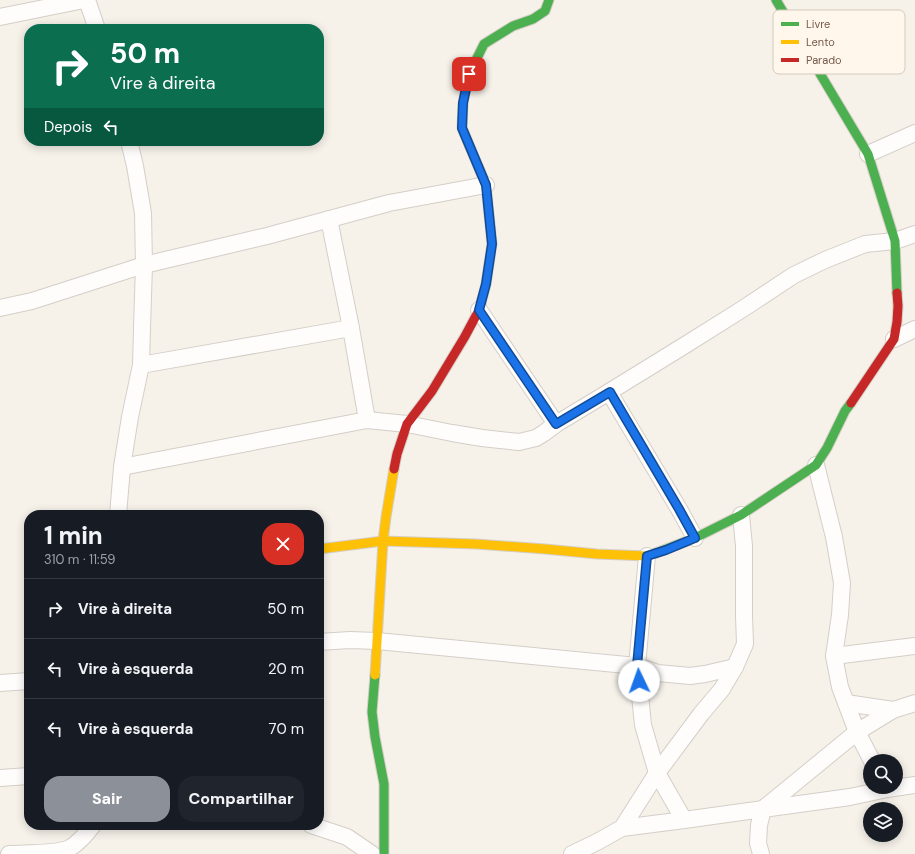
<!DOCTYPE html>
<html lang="pt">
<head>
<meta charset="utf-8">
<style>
	body { margin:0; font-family:"DM Sans",sans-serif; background:#20242c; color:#f1f3f6; height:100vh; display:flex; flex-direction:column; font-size:15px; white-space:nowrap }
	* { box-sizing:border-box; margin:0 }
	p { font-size:13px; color:#9ea1a6 }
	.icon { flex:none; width:22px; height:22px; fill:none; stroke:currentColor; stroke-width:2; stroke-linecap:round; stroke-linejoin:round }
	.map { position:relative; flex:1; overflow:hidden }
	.side { position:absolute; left:24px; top:510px; width:300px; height:320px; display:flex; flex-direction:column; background:#171b24; border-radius:16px; box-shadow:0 2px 10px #0003 }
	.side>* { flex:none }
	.banner { position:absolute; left:24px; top:24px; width:300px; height:122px; border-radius:16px; box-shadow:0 2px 10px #0003; background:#0b6e4f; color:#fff; overflow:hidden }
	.controls { position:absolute; left:863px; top:754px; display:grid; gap:8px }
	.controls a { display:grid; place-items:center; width:40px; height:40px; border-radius:50%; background:#171b24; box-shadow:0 2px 10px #0003; font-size:20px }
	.pin { position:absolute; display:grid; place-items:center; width:34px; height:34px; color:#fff; margin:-17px; border-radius:8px; box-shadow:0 2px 6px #0006 }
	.me { position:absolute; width:44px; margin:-22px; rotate:357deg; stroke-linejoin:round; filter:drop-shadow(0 0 3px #0008) }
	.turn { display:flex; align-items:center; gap:14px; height:84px; padding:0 20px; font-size:18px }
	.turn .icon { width:52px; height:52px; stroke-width:2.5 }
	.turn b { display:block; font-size:28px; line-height:34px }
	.then { display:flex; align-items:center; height:38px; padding:0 20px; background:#0003; gap:8px; font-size:15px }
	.round { display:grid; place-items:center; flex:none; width:42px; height:42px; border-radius:16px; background:#20242c }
	.head { display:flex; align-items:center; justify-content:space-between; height:68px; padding:0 20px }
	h1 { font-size:24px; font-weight:800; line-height:30px }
	.button { display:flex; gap:8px; margin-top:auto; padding:8px 20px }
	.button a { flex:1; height:46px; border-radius:16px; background:#8c9099; color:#fff; font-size:16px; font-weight:800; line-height:46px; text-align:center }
	.button a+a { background:#20242c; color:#f1f3f6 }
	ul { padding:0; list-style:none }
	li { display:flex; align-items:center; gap:12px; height:60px; padding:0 20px; border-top:1px solid #363941 }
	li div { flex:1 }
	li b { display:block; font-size:15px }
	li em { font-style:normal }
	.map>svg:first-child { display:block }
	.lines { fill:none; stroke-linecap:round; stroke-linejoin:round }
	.street-casing { stroke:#d4cec7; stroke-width:18 }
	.fast-casing { stroke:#d5cec6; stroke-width:11 }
	.slow-casing { stroke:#d5cec6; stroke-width:11 }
	.jam-casing { stroke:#d5cec6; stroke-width:11 }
	.street { stroke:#fefdfc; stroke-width:16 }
	.fast { stroke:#4caf50; stroke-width:9 }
	.slow { stroke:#ffc107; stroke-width:9 }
	.jam { stroke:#c62828; stroke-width:9 }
	.route-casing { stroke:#114b97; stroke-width:10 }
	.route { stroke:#1a73e8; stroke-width:7 }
	.key { fill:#fff7eb; stroke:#d5c8bb; stroke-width:1 }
	.key-label { font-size:11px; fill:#74594a }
</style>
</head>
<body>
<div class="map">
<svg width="915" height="854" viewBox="0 0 915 854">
	<rect width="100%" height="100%" fill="#f6f2ea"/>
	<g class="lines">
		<g class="street-casing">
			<g id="street">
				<polyline points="87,0 97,29"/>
				<polyline points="0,17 84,0"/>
				<polyline points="868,154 915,133"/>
				<polyline points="329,219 351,328 367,420"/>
				<polyline points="0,308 32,301 144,265 267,236 389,203 486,185"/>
				<polyline points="479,310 556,424"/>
				<polyline points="894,339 915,329"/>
				<polyline points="141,365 351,328"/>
				<polyline points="609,392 679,509 695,538"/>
				<polyline points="816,465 834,537 842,583 840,615 834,656 840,687 857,732 872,761"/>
				<polyline points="122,467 367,420 407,424 452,433 482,438 500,440 519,442 536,438 544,433 556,424 609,392 682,347 741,310 794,275 825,260 865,244 895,241 915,234"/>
				<polyline points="118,515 122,467 130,417 141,365 142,328 144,265 143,213 135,166 129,141"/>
				<polyline points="647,556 637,666 643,725 657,773 684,820"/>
				<polyline points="319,642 350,640 377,641 637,666 658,673 690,676 705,674 735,667"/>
				<polyline points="834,656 915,646"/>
				<polyline points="0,683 29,681"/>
				<polyline points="846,703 893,710"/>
				<polyline points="0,778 29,776"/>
				<polyline points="311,825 347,837 372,854"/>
				<polyline points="622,828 657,773 701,714 722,689 735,667 745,644 744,616 744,546 741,515"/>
				<path d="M9,854C27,853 52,854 68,849C78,844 87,833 93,825"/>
				<polyline points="572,854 597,842 622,828 684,820 850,797 887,789 915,785"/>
				<polyline points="761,854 758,843 759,825 763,809 857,732 893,710 915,703"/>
			</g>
		</g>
		<g class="fast-casing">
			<g id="fast">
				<polyline points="776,0 868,154 895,241 897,293"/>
				<polyline points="481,303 486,284 492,244 486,185 462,128 463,103 469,74 484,44 513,26 533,19 545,11 549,0"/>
				<polyline points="656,553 695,538 741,515 816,465 827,448 845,411 851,403"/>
				<polyline points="375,675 372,712 375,737 384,784 384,854"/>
			</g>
		</g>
		<g class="slow-casing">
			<g id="slow">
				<polyline points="319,549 383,541 476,544 545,549 597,554 647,556 656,553"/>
				<polyline points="375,675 383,541 386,517 394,469"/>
			</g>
		</g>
		<g class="jam-casing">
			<g id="jam">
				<polyline points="851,403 894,339 897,322 898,306 897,293"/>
				<polyline points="394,469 397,454 407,424 432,391 464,338 479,310 481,303"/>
			</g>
		</g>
		<use href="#street" class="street"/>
		<use href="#fast" class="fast"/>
		<use href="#slow" class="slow"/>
		<use href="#jam" class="jam"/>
	</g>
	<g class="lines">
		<g class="route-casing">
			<polyline id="route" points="469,74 463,103 462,128 486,185 492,244 486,284 479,310 556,424 610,392 679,509 695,538 666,550 647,556 637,666 639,681"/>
		</g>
		<use href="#route" class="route"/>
	</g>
	<rect x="773" y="10" width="132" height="64" rx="6" class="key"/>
	<rect x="781" y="22" width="18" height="4" fill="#4caf50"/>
	<rect x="781" y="40" width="18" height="4" fill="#ffc107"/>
	<rect x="781" y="58" width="18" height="4" fill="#c62828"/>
	<g class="key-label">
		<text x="806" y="28">Livre</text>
		<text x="806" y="46">Lento</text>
		<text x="806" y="64">Parado</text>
	</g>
</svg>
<div class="controls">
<a><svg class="icon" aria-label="search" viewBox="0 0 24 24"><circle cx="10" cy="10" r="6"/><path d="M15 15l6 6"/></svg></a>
<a><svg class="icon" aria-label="layers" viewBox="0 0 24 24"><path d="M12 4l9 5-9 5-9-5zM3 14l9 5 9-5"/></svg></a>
</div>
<div class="pin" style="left:469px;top:74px;background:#d93025"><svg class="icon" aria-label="arrive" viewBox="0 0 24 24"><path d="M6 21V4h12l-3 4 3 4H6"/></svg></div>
<svg class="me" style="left:639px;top:681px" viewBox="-20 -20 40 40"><circle r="19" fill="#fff"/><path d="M0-13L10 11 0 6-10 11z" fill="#1a73e8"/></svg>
<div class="banner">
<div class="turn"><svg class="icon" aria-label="right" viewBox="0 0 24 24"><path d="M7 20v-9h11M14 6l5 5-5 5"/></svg><div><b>50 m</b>Vire à direita</div></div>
<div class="then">Depois<svg class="icon" aria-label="left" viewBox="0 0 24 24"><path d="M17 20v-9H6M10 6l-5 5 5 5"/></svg></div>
</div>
<section class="side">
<div class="head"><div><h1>1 min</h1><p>310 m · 11:59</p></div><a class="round" style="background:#d93025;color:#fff"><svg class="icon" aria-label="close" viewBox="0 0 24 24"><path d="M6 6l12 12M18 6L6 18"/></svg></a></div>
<ul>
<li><svg class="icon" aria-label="right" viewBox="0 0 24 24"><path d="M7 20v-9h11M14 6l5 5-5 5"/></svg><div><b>Vire à direita</b></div><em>50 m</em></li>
<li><svg class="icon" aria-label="left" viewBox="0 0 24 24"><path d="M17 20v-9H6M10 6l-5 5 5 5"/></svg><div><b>Vire à esquerda</b></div><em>20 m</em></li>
<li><svg class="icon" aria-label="left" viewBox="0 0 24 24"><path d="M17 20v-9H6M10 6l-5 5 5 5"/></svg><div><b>Vire à esquerda</b></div><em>70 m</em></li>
</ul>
<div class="button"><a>Sair</a><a>Compartilhar</a></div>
</section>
</div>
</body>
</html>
